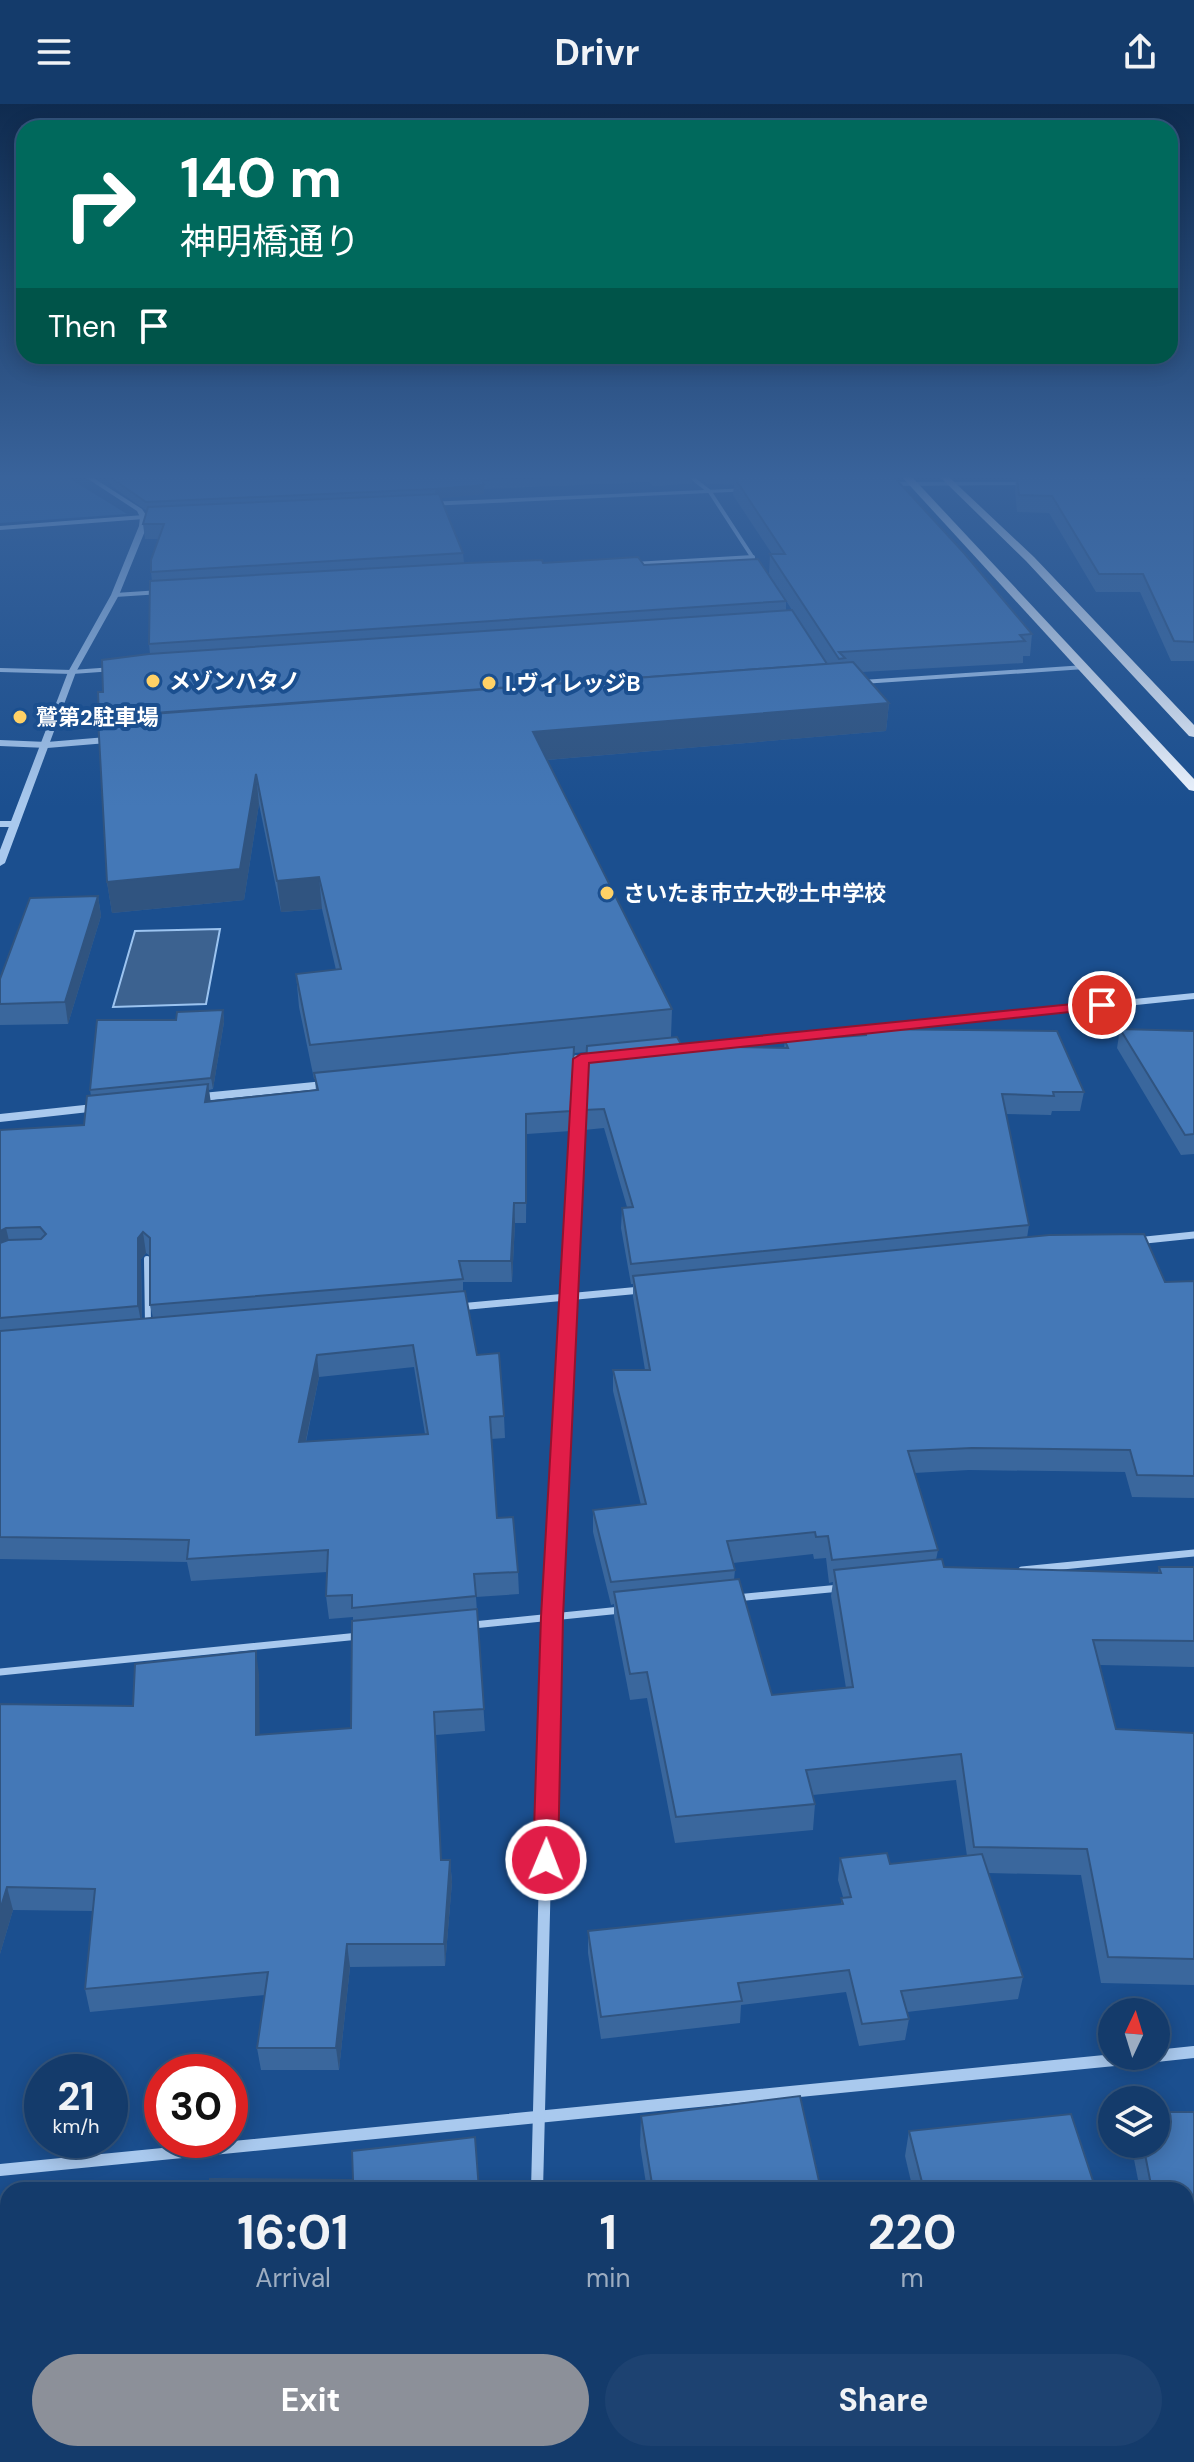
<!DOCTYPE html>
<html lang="en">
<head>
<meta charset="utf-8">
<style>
	body { margin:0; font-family:"DM Sans","Noto Sans JP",sans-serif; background:#1d4271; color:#f1f3f6; height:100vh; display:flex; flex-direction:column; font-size:30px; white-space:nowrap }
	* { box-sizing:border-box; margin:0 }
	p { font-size:26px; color:#9dadc1 }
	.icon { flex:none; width:44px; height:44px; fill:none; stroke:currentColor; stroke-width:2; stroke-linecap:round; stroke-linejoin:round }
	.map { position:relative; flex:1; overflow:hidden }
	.panel { position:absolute; left:0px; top:2078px; width:1194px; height:280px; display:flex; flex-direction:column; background:#143b6b; border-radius:24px 24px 0 0; box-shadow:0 4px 20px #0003,0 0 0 2px #33557e }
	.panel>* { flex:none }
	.top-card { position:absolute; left:16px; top:16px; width:1162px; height:244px; border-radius:24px; box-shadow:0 4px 20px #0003,0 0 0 2px #33557e; background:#00695c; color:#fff; overflow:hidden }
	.needle { width:52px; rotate:4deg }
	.tools { position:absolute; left:1098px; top:1894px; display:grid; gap:16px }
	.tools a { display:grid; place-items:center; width:72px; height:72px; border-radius:50%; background:#143b6b; box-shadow:0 4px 20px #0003,0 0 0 2px #33557e; font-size:40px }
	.speed { position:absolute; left:24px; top:1950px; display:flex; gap:16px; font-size:40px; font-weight:700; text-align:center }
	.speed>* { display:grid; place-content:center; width:104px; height:104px; border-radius:50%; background:#143b6b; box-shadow:0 4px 20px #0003,0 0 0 2px #33557e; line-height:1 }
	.speed small { font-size:20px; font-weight:400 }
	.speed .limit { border:12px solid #d22; background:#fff; color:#111 }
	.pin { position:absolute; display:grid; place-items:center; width:68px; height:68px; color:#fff; margin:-34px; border:4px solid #fff; border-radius:50%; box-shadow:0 2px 8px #0007 }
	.me { position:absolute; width:88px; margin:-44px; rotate:1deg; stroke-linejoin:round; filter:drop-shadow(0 0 6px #0008) }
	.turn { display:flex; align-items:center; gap:28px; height:168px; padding:0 32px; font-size:36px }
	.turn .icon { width:104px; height:104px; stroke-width:2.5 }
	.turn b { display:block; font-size:56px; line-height:68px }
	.then { display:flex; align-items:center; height:76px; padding:0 32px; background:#0003; gap:16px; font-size:30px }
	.eta { display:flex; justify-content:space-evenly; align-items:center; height:136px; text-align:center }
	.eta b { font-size:48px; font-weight:700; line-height:56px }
	.cta { display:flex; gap:16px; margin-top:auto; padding:16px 32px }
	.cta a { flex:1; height:92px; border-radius:48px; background:#8c9099; color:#fff; font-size:32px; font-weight:700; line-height:92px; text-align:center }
	.cta a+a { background:#1d4271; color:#f1f3f6 }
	header { display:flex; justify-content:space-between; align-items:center; height:104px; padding:0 32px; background:#143b6b; font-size:36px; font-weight:700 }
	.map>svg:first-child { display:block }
	.green { fill:#2e69ad }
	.water { fill:#3c6290; stroke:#9cc4f0; stroke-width:2 }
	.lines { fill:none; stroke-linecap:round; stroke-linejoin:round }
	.service-far1 { stroke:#a9c9ee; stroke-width:6 }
	.service { stroke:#a9c9ee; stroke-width:7 }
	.minor-far4 { stroke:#a9c9ee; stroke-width:4 }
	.minor-far3 { stroke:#a9c9ee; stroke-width:6 }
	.minor-far2 { stroke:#a9c9ee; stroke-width:7 }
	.minor-far1 { stroke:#a9c9ee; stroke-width:10 }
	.minor { stroke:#a9c9ee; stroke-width:12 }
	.tertiary { fill:#a9c9ee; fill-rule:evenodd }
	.primary { fill:#f0f6ff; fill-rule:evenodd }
	.wall { fill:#3a679d; fill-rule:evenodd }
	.shaded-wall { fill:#305480 }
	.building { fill:#4478b7; stroke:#305480; stroke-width:2; fill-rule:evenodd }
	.route { fill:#e11d48; stroke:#92132f; stroke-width:2 }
	.poi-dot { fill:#ffd166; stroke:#1b4f8f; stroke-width:3 }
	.labels { text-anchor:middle; stroke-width:8; stroke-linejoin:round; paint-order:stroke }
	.far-poi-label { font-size:22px; font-weight:bold; fill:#fff; stroke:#1b4f8f; text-anchor:start }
</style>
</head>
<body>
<header><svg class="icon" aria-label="menu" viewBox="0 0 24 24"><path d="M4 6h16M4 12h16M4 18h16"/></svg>Drivr<svg class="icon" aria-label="share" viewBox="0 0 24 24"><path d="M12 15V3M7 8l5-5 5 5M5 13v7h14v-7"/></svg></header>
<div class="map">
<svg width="1194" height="2358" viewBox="0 0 1194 2358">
	<rect width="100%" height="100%" fill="#1b4f8f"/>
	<polygon class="green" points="0,373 67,373 127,410 0,419"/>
	<polygon class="water" points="220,825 206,900 113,903 135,827"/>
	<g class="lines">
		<polyline class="service-far1" points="147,1155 148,1220"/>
		<g class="service">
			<polyline points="1022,1466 1194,1449"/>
			<polyline points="736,1494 840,1484"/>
			<polyline points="473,1521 621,1506"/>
			<polyline points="0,1568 359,1532"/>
		</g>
		<g class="minor-far4">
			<polyline points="691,373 710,388 753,454"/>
			<polyline points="0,424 144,413"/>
			<polyline points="634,460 753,453"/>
			<polyline points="115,491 161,488"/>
			<polyline points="0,566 72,568 114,565"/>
			<polyline points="862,578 1085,563"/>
		</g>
		<g class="minor-far3">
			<polyline points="0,639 47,641 107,636"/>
			<polyline points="0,720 16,720"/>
		</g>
		<g class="minor-far2">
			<polyline points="1136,1137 1194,1131"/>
			<polyline points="459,1203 641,1186"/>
			<polyline points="566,1250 581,955"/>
		</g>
		<polyline class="minor-far1" points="546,1732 552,1513 566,1248"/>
		<g class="minor">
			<polyline points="1156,1952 1194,1948"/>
			<polyline points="0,2066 1155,1952"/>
			<polyline points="537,2086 546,1730"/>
			<polyline points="527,2358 528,2350"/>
		</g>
		<g class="tertiary">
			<polygon points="85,373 92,373 142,405 146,411 162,410 166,412 147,415 147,422 119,491 76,568 5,759 0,762 0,746 68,568 111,491 139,422 140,413 137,407"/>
			<polygon points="1033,378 1035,381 882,382 879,380 882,378"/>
			<polygon points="750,384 752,387 427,402 424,400 427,398"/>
			<polygon points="1194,889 1194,895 685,948 679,944 685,940"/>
			<polygon points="605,949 611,953 609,956 558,961 552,957 558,953"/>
			<polygon points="334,976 338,977 340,980 338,983 192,998 186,994 192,990"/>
			<polygon points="103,999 109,1003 107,1006 0,1018 0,1010"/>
		</g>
		<g class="primary">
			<polygon points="902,373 912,373 1194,675 1194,687 1189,686"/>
			<polygon points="940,373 949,373 1034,453 1194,621 1194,633 1189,632 1026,457"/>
		</g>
	</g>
	<g class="wall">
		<path d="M108,373H692V380L652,382L650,378L484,385V390L441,394L463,449L464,459H543L644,461L786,497V507L799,517L769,470L770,450H772L733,391L734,381L708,380L697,373H894L1032,530L1030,552H1023V559L862,568L889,599L886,627L547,656L672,905L671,933L682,942L784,944L785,937L865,931V925L1084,988L1080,1007H1052L1051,1011L1006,1010L1029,1121L1027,1134L1165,1178L1194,1177V1394L1132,1393L1125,1368L969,1366L914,1369L938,1446L936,1456L944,1463L1158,1469L1159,1463H1194V1563L1100,1561L1116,1625L1194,1629V1881L1101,1879L1081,1771L988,1769L1023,1873L1018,1895L907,1908L909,1915L905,1936L859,1942L846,1888L741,1901L740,1919L601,1935L588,1849V1827L841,1800V1794L843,1793L838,1776L840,1754L890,1760L967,1752L956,1676L813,1691L815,1700L813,1726L675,1739L647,1594L630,1596L614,1513V1500L611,1501L593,1428V1406L641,1401L613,1287V1266H645L633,1193V1180H631L621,1124L622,1104L627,1103L604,1024L584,1026L587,948L574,949L571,1027L527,1030L526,1119H515L512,1178H463V1188L477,1251L504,1312L505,1334L491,1335L497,1414L518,1468L519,1490L476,1493L485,1627L436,1631L441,1756H450L452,1778L445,1862L350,1863L339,1966H261L257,1944L265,1891L90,1908L85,1885L93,1807L13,1806L0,1850V1600L133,1602L259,1570V1631L351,1624L353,1513L329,1515L326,1492L327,1468L191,1477L187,1458L0,1455V1026L84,1021L91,992L90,986L176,916L223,906L224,918L213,985L209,986L210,997L316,987L315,975H314L299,903L296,870L336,866L322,805L281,808L259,700L244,796L112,809L107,778L98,588H103L150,550L149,540L152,477L151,468L158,435H145L143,420L147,407L111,382ZM146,1149L150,1152V1201L153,1214L142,1215L141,1155ZM414,1263L425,1330L306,1338L319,1273ZM813,1450L814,1455L826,1454L829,1479L833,1478L831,1492L846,1584L772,1591L734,1476L735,1466L733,1459Z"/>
		<polygon points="1014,373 1194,373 1194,557 1171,557 1140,488 1096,488 1049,409 1017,408 1015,386 1016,376 1014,376"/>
		<polygon points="98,792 101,812 68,920 0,921 0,875"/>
		<polygon points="1120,925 1194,927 1194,1050 1181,1051 1117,944"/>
		<polygon points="1156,2008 1194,2008 1194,2358 1142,2358 1140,2350 1186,2350 1186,2086 1140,2086 1131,2040 1156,2040"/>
		<polygon points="641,2012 821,2086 647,2086 640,2041"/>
		<polygon points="909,2027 1096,2086 913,2086 905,2052"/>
		<rect x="0" y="2112" width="8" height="152"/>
		<polygon points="17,2350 419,2350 418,2358 152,2358 152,2355 18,2354"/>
	</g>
	<g class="shaded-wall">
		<polygon points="484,381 484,390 435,395 435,385"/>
		<polygon points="889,599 886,627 534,657 533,628"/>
		<polygon points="256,670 259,700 244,796 112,809 107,778"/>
		<polygon points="319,773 322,805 281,808 277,777"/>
		<polygon points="98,792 101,812 68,920 65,898"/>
		<polygon points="223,906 224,918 213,985 211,974"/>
		<polygon points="574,943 574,962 571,1027 571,1007"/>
		<polygon points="208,980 211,999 205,998"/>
		<polygon points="514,1099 515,1119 512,1178 511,1157"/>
		<polygon points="6,1124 11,1145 0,1150 0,1127"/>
		<polygon points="143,1128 146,1149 141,1155 142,1223 138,1202 138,1134"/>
		<polygon points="317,1251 319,1273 301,1360 299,1338"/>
		<polygon points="256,1547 259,1570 260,1653 256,1631"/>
		<polygon points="450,1756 452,1778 445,1862 444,1840"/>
		<polygon points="7,1783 13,1806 0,1850 0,1806"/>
		<polygon points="347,1840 350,1863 339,1966 336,1944"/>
		<polygon points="415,2350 419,2350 418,2358 415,2358"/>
	</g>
	<g class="building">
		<polygon points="110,373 551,373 482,376 484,381 435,385 146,398"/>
		<polygon points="734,373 894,373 964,449 1032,530 1020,531 1025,537 839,548 845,554 839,555 770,450 785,450"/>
		<polygon points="1017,373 1099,373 1194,376 1194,538 1174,537 1143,470 1099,470 1052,392 1019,391"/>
		<polygon points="439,390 463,449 151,468 151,456 164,420 143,420 148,403"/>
		<polygon points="638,453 644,461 758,455 786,497 149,540 150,477 467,459 542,456 543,459"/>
		<polygon points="792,506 827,560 99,613 98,588 103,588 102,556 149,550"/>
		<polygon points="853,558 889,599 533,628 672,905 310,941 296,870 341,865 319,773 277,777 256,670 240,765 107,778 98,614"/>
		<polygon points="98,792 65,898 0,900 0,875 30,794"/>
		<polygon points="223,906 211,974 90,986 97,916 176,916 177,908"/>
		<polygon points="865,925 1057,927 1084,988 1053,988 1054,992 1002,990 1029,1121 631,1160 622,1104 633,1103 604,1005 584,1006 587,942 677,933 682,942 788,944 785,937 866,931"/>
		<polygon points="1120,925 1194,927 1194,1030 1185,1031"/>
		<polygon points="574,943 571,1007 526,1010 526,1099 514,1099 511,1157 459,1157 463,1175 150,1201 150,1134 143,1128 138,1134 138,1202 0,1214 0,1139 8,1136 41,1135 46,1130 40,1123 6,1124 0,1127 0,1026 84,1021 87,992 208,980 205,998 318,986 314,969"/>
		<polygon points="1144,1130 1165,1178 1194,1177 1194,1372 1137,1371 1130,1346 972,1344 908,1347 938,1446 832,1456 828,1432 816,1433 815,1428 727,1437 735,1466 611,1478 593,1406 646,1400 613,1266 650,1266 633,1172 1049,1131"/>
		<path d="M465,1187L477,1251L499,1249L504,1312L490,1313L497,1414L513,1413L518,1468L474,1470L476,1492L352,1504V1491L326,1492L328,1446L187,1455L189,1436L0,1433V1227ZM413,1241L428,1330L299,1338L317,1251Z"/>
		<polygon points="942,1455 944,1463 1161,1469 1159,1463 1194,1463 1194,1537 1093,1536 1116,1625 1194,1629 1194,1855 1108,1853 1087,1745 974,1743 961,1650 806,1666 815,1700 676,1713 647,1568 630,1570 614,1488 739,1475 772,1591 853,1583 834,1466"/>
		<polygon points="477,1505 484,1605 434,1608 441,1756 450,1756 444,1840 347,1840 336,1944 257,1944 268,1868 85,1885 95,1785 7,1783 0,1806 0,1600 133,1602 135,1560 256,1547 256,1631 351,1624 352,1517"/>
		<polygon points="887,1749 890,1760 982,1750 1023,1873 901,1887 909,1915 862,1920 849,1866 738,1879 742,1897 601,1913 588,1827 843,1800 841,1794 851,1793 840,1754"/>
		<polygon points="800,1992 821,2086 653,2086 641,2012"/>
		<polygon points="1156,2008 1194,2008 1194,2358 1156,2358 1154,2350 1186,2350 1186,2086 1152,2086 1143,2040 1156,2040"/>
		<polygon points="1071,2010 1096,2086 924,2086 909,2027"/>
		<polygon points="475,2033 479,2086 209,2086 210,2075 353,2076 352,2047"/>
		<rect x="0" y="2112" width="8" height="125"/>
		<polygon points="153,2350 415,2350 415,2358 152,2358"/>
		<polygon points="649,2350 883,2350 884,2358 650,2358"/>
	</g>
	<linearGradient id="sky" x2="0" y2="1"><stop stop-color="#0f2b4f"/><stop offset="0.53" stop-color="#39639b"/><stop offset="1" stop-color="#39639b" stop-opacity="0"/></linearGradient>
	<rect width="1194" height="703" fill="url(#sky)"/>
	<polygon class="route" points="1102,897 1107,898 1107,904 589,959 563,1513 558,1756 554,1764 546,1767 537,1764 533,1756 541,1513 573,955 581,950"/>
	<g class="poi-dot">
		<circle cx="153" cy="577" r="8"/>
		<circle cx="489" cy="579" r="8"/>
		<circle cx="20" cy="613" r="8"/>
		<circle cx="607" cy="789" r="8"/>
	</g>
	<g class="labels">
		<g class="far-poi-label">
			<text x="169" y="585">メゾンハタノ</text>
			<text x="505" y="587">I.ヴィレッジB</text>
			<text x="36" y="621">鷲第2駐車場</text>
			<text x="623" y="797">さいたま市立大砂土中学校</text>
		</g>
	</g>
</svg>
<div class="tools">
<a><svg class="needle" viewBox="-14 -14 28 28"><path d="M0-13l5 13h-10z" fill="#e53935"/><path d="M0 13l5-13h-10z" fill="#9dadc1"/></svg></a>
<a><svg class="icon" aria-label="layers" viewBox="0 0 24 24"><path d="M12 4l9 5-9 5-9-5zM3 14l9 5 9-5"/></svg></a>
</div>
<div class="speed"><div>21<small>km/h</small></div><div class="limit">30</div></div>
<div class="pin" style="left:1102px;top:901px;background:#d93025"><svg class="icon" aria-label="arrive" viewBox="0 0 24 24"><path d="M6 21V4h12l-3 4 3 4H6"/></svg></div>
<svg class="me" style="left:546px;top:1756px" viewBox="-20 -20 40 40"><circle r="17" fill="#e11d48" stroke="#fff" stroke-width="3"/><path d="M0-11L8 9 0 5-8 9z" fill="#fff"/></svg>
<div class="top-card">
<div class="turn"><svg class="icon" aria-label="right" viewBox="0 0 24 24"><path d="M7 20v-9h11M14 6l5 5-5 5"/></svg><div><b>140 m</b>神明橋通り</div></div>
<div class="then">Then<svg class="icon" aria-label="arrive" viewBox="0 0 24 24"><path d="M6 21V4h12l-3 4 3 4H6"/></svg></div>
</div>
<section class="panel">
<div class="eta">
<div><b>16:01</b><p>Arrival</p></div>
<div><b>1</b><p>min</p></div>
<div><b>220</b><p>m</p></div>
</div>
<div class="cta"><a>Exit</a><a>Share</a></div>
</section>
</div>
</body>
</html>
